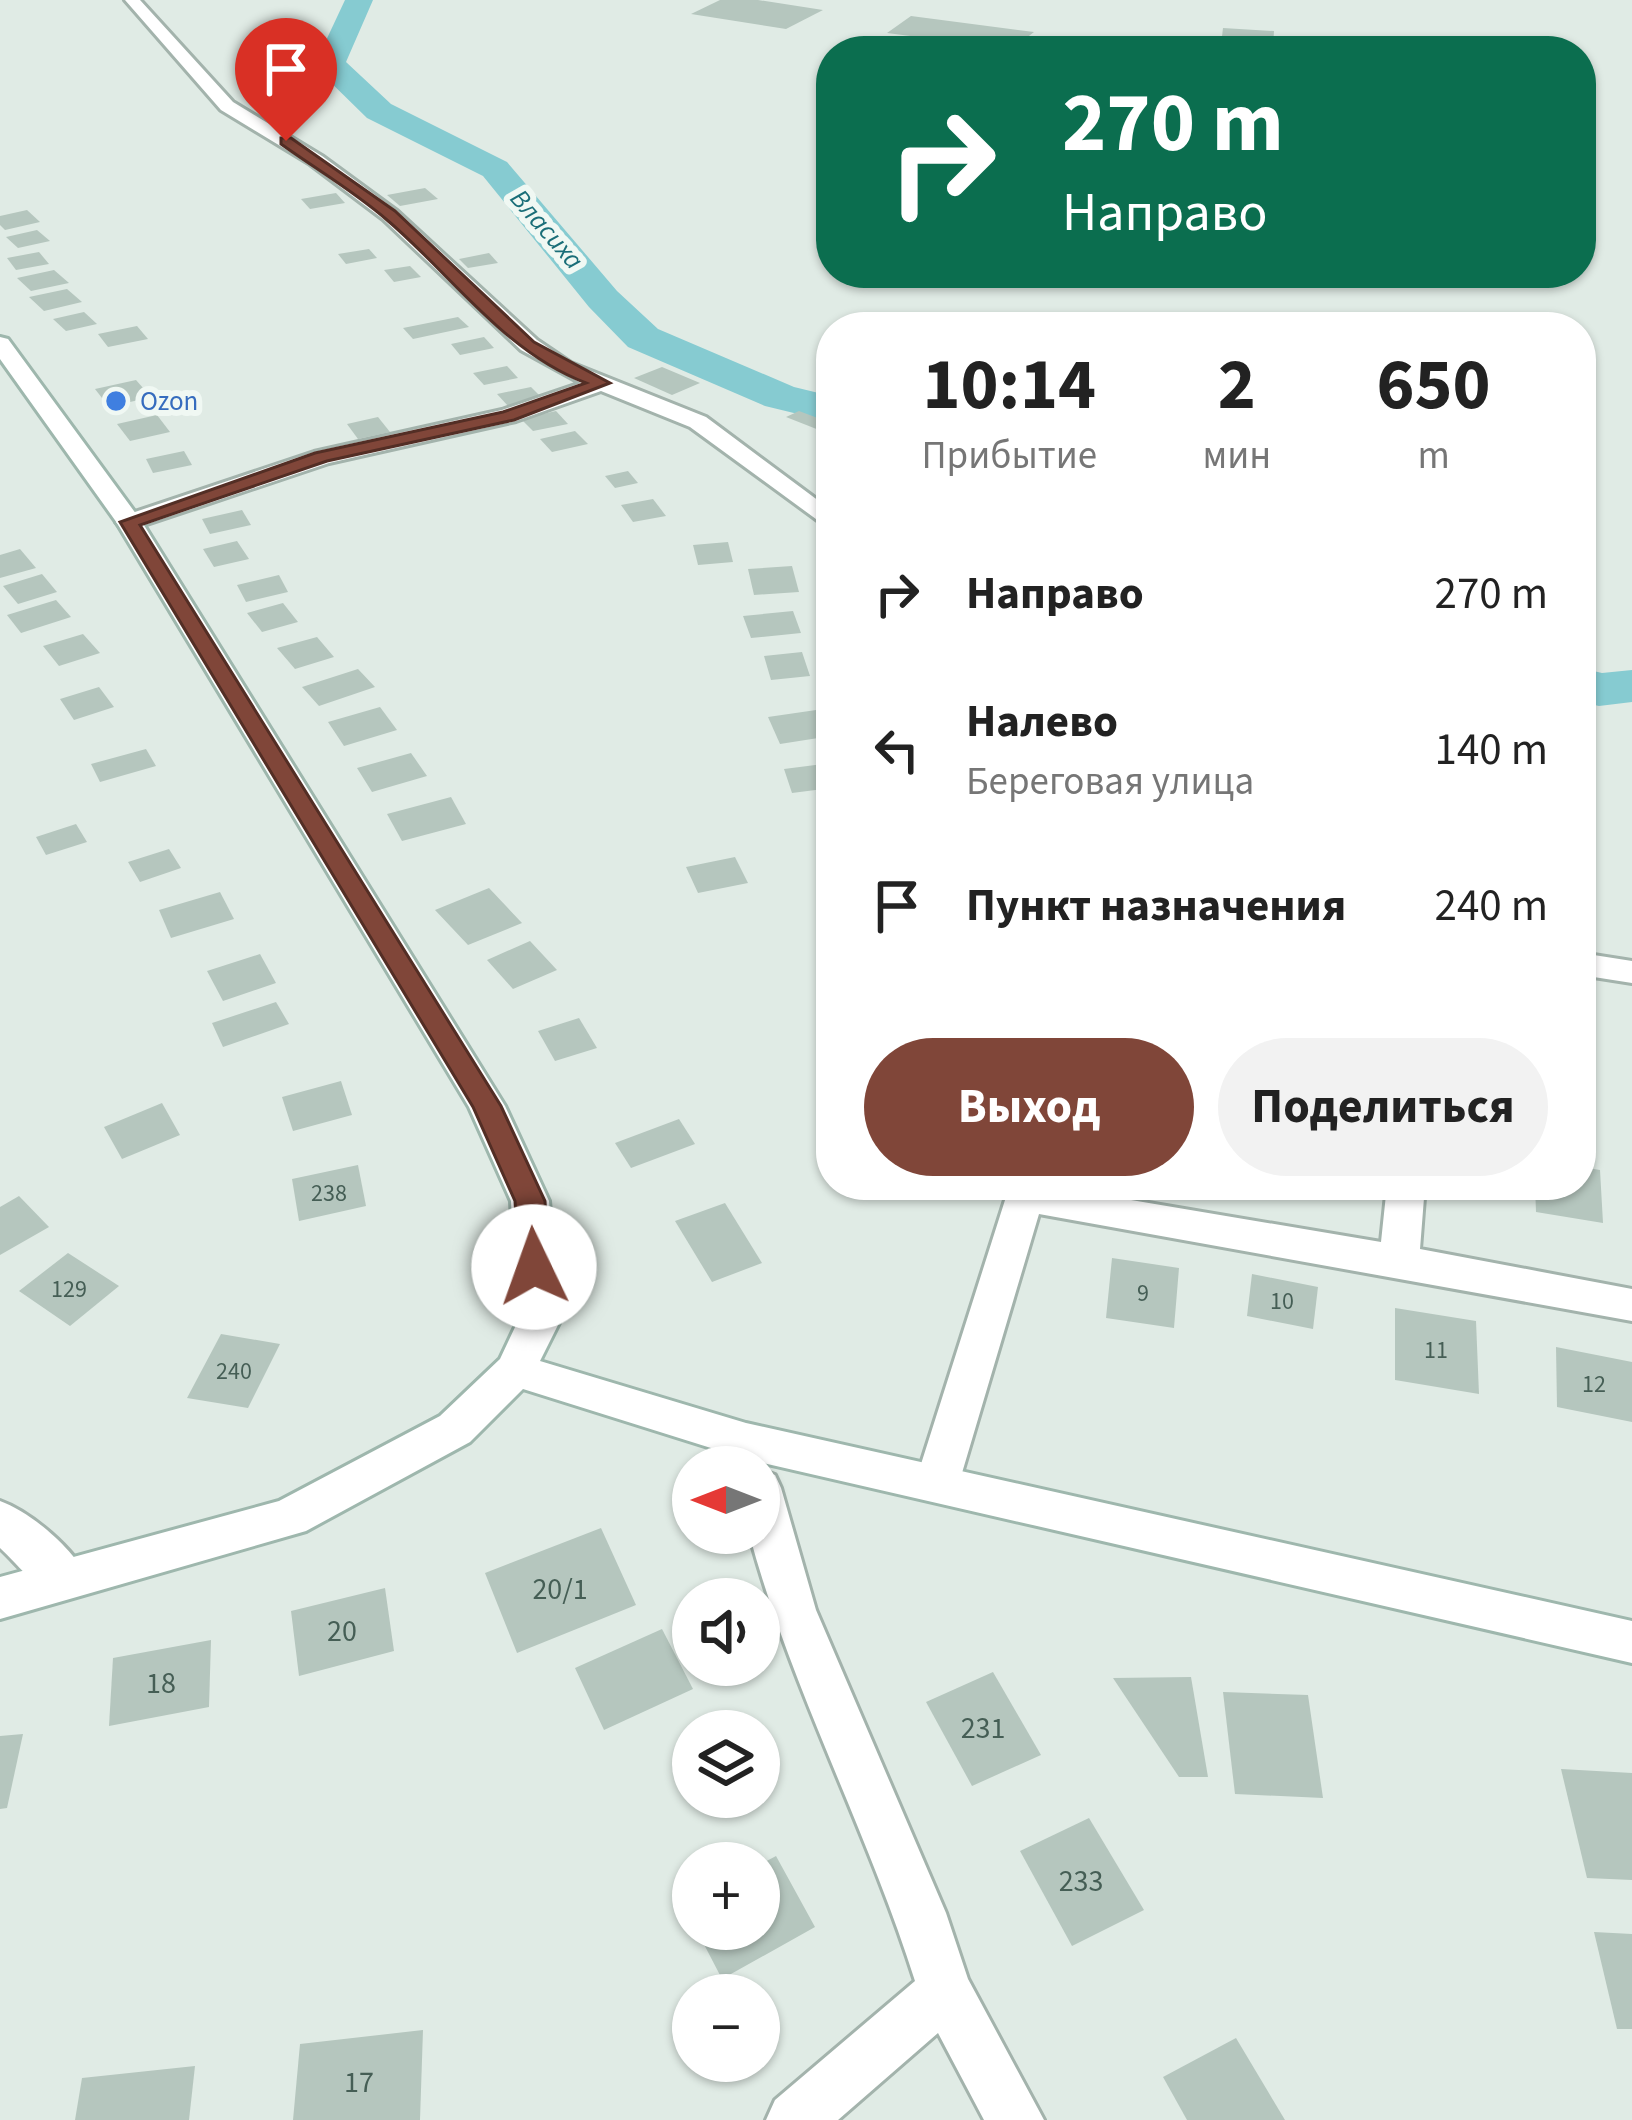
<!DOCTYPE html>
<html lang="ru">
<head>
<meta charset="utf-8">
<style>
	body { margin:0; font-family:"Source Sans 3",sans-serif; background:#f2f2f2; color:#222; height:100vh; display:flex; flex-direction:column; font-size:45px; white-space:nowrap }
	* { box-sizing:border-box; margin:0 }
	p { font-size:39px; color:#767676 }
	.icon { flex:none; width:66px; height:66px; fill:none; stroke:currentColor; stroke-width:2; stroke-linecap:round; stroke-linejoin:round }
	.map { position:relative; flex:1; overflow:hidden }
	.details { position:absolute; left:816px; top:312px; width:780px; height:888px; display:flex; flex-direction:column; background:#fff; border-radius:48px; box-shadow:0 3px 9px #0004 }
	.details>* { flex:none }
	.hud { position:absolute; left:816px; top:36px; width:780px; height:252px; border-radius:48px; box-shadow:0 3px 9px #0004; background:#0b6e4f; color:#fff; overflow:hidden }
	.needle { width:78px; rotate:270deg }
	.controls { position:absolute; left:672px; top:1446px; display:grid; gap:24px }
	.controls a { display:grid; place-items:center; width:108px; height:108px; border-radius:50%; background:#fff; box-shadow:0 3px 9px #0004; font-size:60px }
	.pin { position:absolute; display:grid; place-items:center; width:102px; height:102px; color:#fff; margin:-123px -51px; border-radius:50% 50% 50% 0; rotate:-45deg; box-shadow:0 0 12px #0007 }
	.pin .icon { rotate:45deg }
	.me { position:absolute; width:132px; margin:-66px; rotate:357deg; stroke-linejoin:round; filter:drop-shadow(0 0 9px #0008) }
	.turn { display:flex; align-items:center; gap:42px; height:252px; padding:0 48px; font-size:54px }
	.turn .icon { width:156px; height:156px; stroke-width:2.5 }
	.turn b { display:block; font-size:84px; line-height:102px }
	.eta { display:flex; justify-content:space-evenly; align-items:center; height:204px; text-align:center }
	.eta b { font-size:72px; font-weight:700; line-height:84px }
	.cta { display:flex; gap:24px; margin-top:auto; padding:24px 48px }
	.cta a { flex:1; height:138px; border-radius:72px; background:#804639; color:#fff; font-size:48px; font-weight:700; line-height:138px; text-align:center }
	.cta a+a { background:#f2f2f2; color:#222 }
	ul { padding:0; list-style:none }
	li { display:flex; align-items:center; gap:36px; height:156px; padding:0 48px }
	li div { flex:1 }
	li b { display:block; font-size:45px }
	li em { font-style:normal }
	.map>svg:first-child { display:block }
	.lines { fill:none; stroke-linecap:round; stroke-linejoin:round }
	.river { fill:#86cbd1; fill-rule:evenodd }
	.building { fill:#b5c6be }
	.street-casing { stroke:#a3b3ac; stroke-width:6 }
	.secondary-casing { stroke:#9eb7ad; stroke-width:6 }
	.street { fill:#fff; fill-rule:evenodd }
	.secondary { fill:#fff; fill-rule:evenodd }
	.route { fill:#804639; stroke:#532e25; stroke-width:3 }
	.shop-dot { fill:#3f7fe0; stroke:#f0f8f3; stroke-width:4.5 }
	.labels { text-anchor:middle; stroke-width:12; stroke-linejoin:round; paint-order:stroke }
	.number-label { font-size:24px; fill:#455e55 }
	.far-water-label { font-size:27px; font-style:italic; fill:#1a6e78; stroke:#f0f8f3 }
	.far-shop-label { font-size:27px; fill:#366cbe; stroke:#f0f8f3; text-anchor:start }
	.near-number-label { font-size:30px; fill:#455e55 }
</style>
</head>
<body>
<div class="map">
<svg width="1632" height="2120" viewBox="0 0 1632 2120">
	<rect width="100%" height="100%" fill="#e0ebe5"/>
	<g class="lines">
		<g class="river">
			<polygon points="345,0 373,0 346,62 391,104 507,162 617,291 658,329 794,387 831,396 831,422 765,406 628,347 589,307 483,176 367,118 319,71 315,64"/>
			<polygon points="1581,668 1602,673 1632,670 1632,702 1599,706 1581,702"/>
		</g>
	</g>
	<g class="building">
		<polygon points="720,0 758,0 823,10 786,29 691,14"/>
		<polygon points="911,16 1034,32 1012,49 887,33"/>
		<polygon points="1223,28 1274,31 1273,48 1221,45"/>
		<polygon points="425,188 438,199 400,206 387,195"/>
		<polygon points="336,193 345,203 310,209 301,199"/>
		<polygon points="27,210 40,222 5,230 0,225 0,216"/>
		<polygon points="37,230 50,241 18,248 6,237"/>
		<polygon points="369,249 377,258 346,264 338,254"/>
		<polygon points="39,252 49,264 16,270 7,258"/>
		<polygon points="489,253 498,263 468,268 459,259"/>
		<polygon points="410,266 421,277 394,282 384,270"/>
		<polygon points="54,270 69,283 31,291 17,278"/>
		<polygon points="67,289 82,302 44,311 29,297"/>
		<polygon points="84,312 97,324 66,331 53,319"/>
		<polygon points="458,317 469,327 413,339 403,328"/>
		<polygon points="137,326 148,339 108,347 98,334"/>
		<polygon points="484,337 494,348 460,355 451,344"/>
		<polygon points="507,366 518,378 484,385 473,373"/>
		<polygon points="662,367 700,383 672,395 634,378"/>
		<polygon points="136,380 151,397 109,407 95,389"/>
		<polygon points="531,387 542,398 508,406 497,394"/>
		<polygon points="556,411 568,424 533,431 521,419"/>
		<polygon points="799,411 831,423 831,424 819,430 786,417"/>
		<polygon points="157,415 170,432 130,441 117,424"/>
		<polygon points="378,417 390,432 358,439 347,424"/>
		<polygon points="575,431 588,444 552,452 540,439"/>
		<polygon points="184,451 192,465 153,473 146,459"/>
		<polygon points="628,471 638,483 615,488 605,476"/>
		<polygon points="653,499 666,516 633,522 621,505"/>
		<polygon points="242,510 251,525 210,534 202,519"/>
		<polygon points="237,541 249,559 214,567 203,549"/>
		<polygon points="728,542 733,562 698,565 693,545"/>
		<polygon points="20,549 36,568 0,578 0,555"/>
		<polygon points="792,566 799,592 754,595 748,569"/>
		<polygon points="42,574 57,592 18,604 3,586"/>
		<polygon points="279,575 288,592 246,602 237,585"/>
		<polygon points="56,600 71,617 21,633 7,615"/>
		<polygon points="283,603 298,622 262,632 247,613"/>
		<polygon points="793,611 801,633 751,638 743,616"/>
		<polygon points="83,634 100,653 59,666 43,646"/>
		<polygon points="317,637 334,657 295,669 277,648"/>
		<polygon points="802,652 810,676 771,680 764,656"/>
		<polygon points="358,669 375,687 319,706 302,687"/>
		<polygon points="99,687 114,707 74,720 60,699"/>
		<polygon points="380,707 397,730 344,746 328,722"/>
		<polygon points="823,709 831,736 780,744 768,717"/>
		<polygon points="146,749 156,766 100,782 91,764"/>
		<polygon points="411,753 427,776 372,792 357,768"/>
		<polygon points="831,763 831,788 792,793 784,769"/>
		<polygon points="451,797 466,824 402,841 387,814"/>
		<polygon points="76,824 87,842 46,855 36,837"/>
		<polygon points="169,849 181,868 140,882 128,862"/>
		<polygon points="735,857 748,883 698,893 686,867"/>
		<polygon points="489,888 522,923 468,945 435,910"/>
		<polygon points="220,892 234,919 171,938 159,910"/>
		<polygon points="530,941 557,970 513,989 487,960"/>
		<polygon points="260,954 276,983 223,1001 207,971"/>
		<polygon points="276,1002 289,1024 223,1047 212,1023"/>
		<polygon points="579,1018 597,1048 555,1061 538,1031"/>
		<polygon points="341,1081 352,1115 293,1131 282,1097"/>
		<polygon points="162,1103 180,1135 122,1159 104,1127"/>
		<polygon points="679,1119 695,1144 631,1168 615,1143"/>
		<polygon points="358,1165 366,1206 299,1221 292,1179"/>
		<polygon points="1581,1167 1600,1170 1603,1223 1536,1212 1535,1185 1581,1185"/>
		<polygon points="19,1196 49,1227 0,1255 0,1207"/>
		<polygon points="725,1203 762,1263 712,1282 675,1221"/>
		<polygon points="68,1253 119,1286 70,1326 19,1291"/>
		<polygon points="1112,1258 1179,1268 1174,1328 1106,1318"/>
		<polygon points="1252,1274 1318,1287 1313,1329 1247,1316"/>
		<polygon points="1395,1308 1476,1321 1479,1394 1395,1380"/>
		<polygon points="221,1334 280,1344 248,1408 187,1398"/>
		<polygon points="1556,1347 1632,1362 1632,1422 1557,1407"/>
		<polygon points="601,1528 636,1605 517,1653 485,1573"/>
		<polygon points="385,1588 394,1651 299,1676 291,1611"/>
		<polygon points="662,1629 693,1689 604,1730 575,1668"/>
		<polygon points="211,1640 209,1707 109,1726 113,1658"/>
		<polygon points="993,1672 1041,1755 972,1786 926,1702"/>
		<polygon points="1191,1677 1208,1777 1179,1777 1113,1678"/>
		<polygon points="1223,1692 1308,1695 1323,1798 1235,1794"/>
		<polygon points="23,1734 7,1808 0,1809 0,1736"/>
		<polygon points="1561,1769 1632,1773 1632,1880 1587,1878"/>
		<polygon points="1089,1818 1144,1910 1072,1946 1020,1851"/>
		<polygon points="776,1856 815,1927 722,1979 696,1929 759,1929 759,1865"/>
		<polygon points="1594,1932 1632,1934 1632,2029 1617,2029"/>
		<polygon points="423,2030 420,2120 293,2120 300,2044"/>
		<polygon points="1236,2038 1285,2120 1187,2120 1163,2077"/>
		<polygon points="195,2066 189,2120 75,2120 82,2078"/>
	</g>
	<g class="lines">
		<g class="street-casing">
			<g id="street">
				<polygon points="125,0 140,0 233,102 322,156 397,211 537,340 571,363 706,417 831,510 831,530 690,427 601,391 516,421 329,463 138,527 120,527 116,522 120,517 314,452 502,410 581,383 521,350 383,219 310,164 221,110"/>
				<polygon points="1581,953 1632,961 1632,983 1581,975"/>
				<polygon points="1004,1185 1042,1185 1381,1242 1387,1185 1425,1185 1420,1249 1632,1289 1632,1321 1039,1214 959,1483 953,1496 937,1502 921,1496 915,1483 1006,1197"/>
				<path d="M759,1469L775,1475L781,1488L816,1610L946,1913L968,1979L1044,2120H984L938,2033L838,2120H766L775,2100L915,1981C867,1829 790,1687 749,1533H759Z"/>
				<path d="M0,1501C31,1512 75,1550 89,1580L82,1594C48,1607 24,1570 0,1548Z"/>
			</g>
		</g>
		<g class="secondary-casing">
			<polygon id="secondary" points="0,337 8,339 142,522 505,1106 549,1201 559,1323 540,1361 746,1423 1632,1621 1632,1663 746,1459 523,1389 470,1442 306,1531 0,1619 0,1577 279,1501 440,1416 500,1359 517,1323 511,1201 469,1107 117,523 0,359"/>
		</g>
		<use href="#street" class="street"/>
		<use href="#secondary" class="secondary"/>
	</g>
	<path class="route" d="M281,138H291L395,211L534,342L610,383L514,420L327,461L140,525L501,1106L545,1201L549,1267L545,1275H523L519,1267L515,1201L473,1107L120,522L315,453L503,412L586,383C504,352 452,275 387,220C355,192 316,169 281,144Z"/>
	<circle class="shop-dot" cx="116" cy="401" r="12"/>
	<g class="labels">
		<g class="number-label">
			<text x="329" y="1201">238</text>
			<text x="69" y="1297">129</text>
			<text x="1143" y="1301">9</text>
			<text x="1282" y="1309">10</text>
			<text x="1436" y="1358">11</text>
			<text x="234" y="1379">240</text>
			<text x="1594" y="1392">12</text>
		</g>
		<g class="far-water-label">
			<text transform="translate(547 229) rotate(49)" y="9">Власиха</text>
		</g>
		<g class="far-shop-label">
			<text x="140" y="410">Ozon</text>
		</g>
		<g class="near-number-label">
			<text x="560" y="1599">20/1</text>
			<text x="342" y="1641">20</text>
			<text x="161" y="1693">18</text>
			<text x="983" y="1738">231</text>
			<text x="1081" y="1891">233</text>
			<text x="359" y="2092">17</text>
		</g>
	</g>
</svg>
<div class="controls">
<a><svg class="needle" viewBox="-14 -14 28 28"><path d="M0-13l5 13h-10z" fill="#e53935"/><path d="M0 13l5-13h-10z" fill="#767676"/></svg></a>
<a><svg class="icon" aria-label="sound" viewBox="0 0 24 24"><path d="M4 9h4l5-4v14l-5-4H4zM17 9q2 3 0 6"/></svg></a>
<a><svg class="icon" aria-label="layers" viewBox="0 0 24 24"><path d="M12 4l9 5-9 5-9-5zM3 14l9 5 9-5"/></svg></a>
<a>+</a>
<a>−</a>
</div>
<div class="pin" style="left:286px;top:141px;background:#d93025"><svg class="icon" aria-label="arrive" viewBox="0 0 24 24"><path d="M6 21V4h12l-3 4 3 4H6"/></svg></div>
<svg class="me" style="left:534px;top:1267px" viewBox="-20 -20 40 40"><circle r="19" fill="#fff"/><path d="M0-13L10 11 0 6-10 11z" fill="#804639"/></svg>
<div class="hud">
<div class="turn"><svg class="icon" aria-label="right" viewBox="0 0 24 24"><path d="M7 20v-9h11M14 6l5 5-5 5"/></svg><div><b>270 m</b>Направо</div></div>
</div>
<section class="details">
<div class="eta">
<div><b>10:14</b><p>Прибытие</p></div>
<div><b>2</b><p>мин</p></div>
<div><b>650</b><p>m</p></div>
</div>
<ul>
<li><svg class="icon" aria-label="right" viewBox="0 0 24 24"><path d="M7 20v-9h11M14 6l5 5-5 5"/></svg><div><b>Направо</b></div><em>270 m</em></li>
<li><svg class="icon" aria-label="left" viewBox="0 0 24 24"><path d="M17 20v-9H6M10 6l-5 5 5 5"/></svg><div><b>Налево</b><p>Береговая улица</p></div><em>140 m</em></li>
<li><svg class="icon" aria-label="arrive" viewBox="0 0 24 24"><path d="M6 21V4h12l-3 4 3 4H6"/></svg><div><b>Пункт назначения</b></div><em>240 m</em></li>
</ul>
<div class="cta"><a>Выход</a><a>Поделиться</a></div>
</section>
</div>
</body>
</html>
